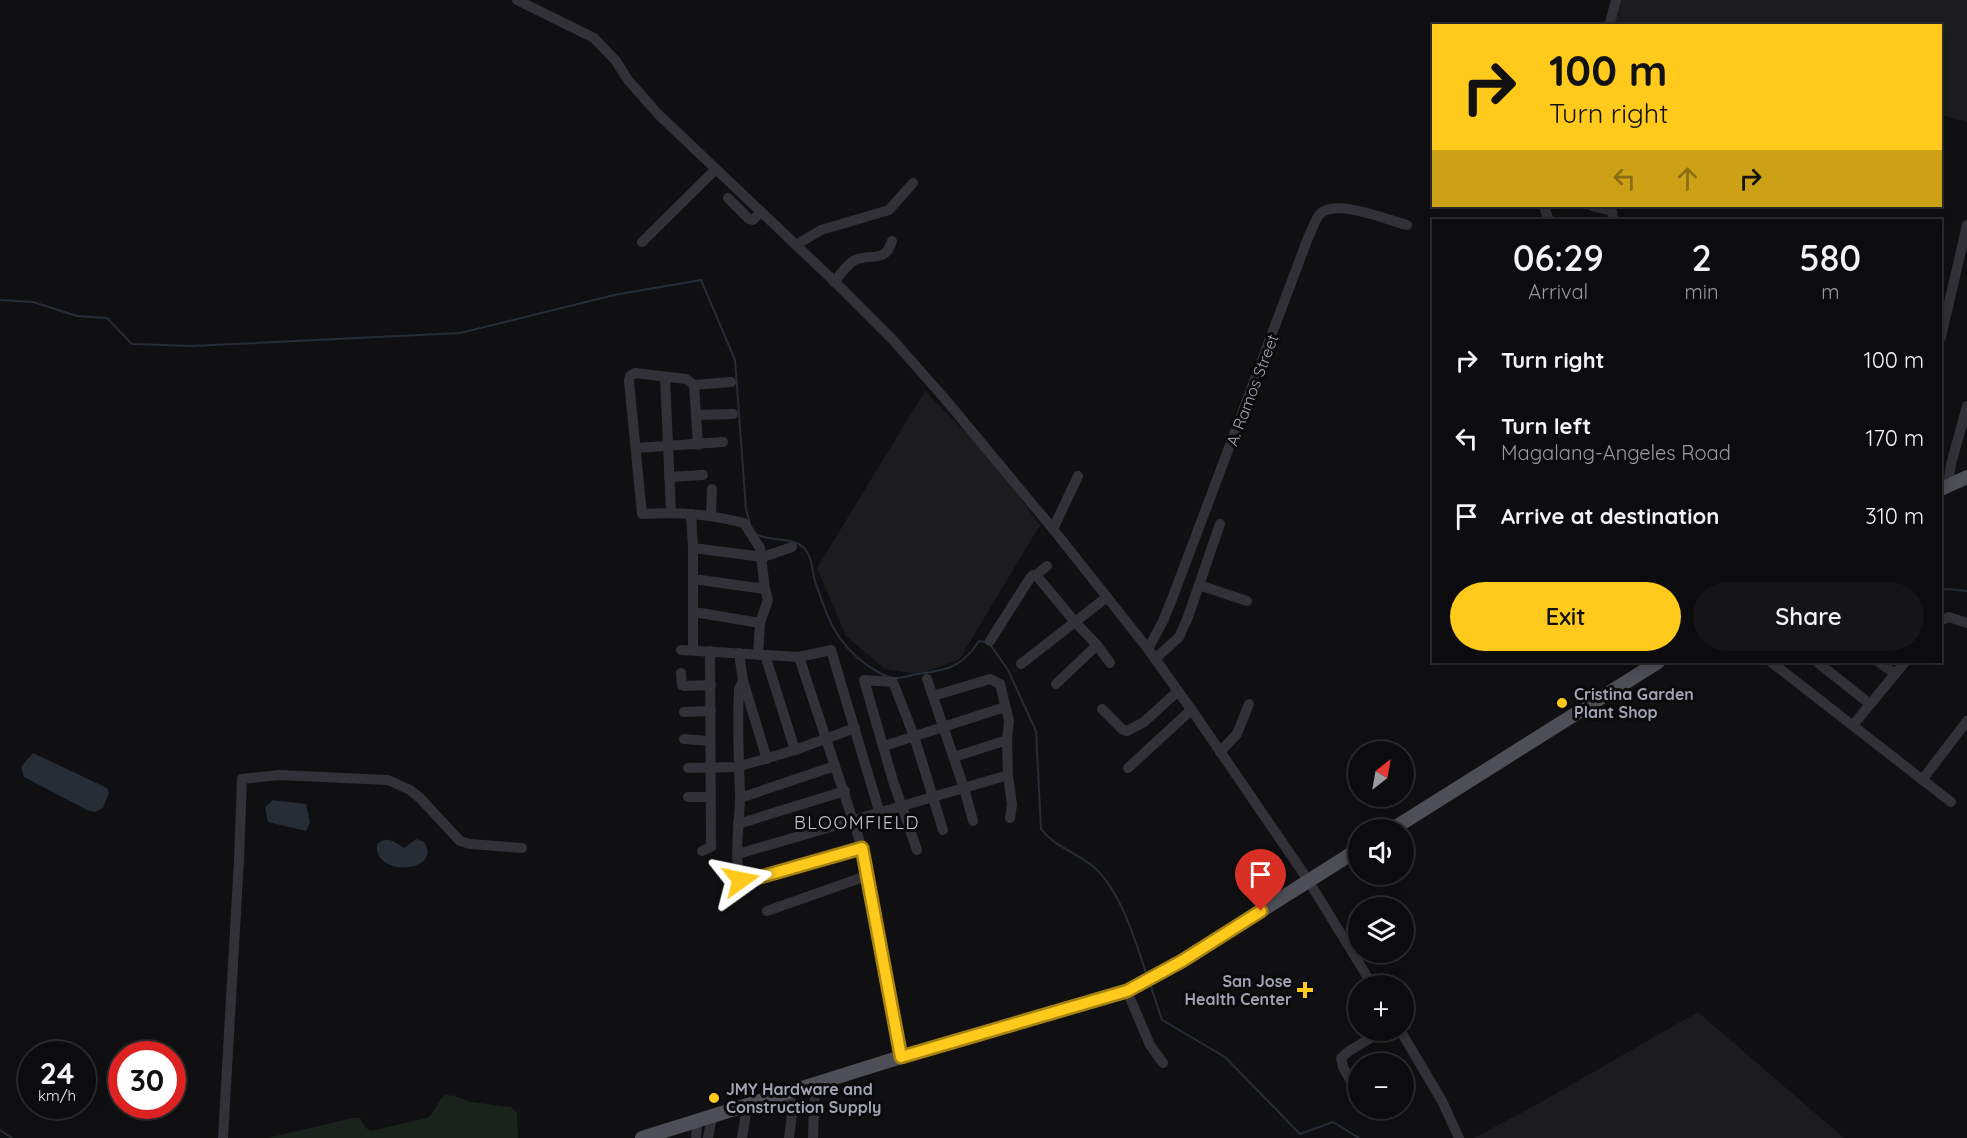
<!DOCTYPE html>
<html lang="en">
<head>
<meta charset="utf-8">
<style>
	body { margin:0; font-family:Quicksand,sans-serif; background:#151517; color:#f1f3f6; height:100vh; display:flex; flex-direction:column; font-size:22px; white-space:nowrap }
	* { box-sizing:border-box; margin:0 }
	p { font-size:20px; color:#9a9b9e }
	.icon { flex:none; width:33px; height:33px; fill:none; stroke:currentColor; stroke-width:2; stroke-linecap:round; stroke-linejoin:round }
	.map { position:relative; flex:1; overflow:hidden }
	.panel { position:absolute; left:1432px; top:219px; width:510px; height:444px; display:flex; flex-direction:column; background:#0c0c0e; border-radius:0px; box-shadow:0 3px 15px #0003,0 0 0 2px #2c2c2e }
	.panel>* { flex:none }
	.hud { position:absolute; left:1432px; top:24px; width:510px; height:183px; border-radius:0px; box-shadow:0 3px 15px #0003,0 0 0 2px #2c2c2e; background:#ffca1b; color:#111; overflow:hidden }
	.needle { width:39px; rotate:31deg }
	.buttons { position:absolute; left:1348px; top:741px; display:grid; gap:12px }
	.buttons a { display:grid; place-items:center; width:66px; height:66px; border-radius:50%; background:#0c0c0e; box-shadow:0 3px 15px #0003,0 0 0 2px #2c2c2e; font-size:30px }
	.speed { position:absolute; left:18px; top:1041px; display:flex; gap:12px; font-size:30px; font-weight:700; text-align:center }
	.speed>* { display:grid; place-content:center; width:78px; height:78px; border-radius:50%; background:#0c0c0e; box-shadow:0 3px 15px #0003,0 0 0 2px #2c2c2e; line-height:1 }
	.speed small { font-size:15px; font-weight:400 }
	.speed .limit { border:9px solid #d22; background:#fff; color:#111 }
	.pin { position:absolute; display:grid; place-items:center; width:51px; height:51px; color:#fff; margin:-62px -26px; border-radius:50% 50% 50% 0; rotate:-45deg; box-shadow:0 0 6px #0007 }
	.pin .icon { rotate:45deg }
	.me { position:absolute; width:66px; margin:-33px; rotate:78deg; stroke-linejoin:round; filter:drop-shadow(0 0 4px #0008) }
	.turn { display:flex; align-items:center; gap:21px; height:126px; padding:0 18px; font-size:27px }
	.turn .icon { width:78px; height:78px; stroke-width:2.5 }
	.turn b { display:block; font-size:42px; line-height:51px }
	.lanes { display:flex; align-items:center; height:57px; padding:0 18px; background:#0003; justify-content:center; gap:30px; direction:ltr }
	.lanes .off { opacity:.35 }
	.eta { display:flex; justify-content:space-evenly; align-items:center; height:102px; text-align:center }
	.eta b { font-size:36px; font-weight:600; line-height:42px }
	.cta { display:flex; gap:12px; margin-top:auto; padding:12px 18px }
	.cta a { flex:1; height:69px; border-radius:36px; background:#ffca1b; color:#111; font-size:24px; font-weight:600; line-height:69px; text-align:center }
	.cta a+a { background:#151517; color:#f1f3f6 }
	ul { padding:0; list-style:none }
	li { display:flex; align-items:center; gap:18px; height:78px; padding:0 18px }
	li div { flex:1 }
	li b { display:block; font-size:22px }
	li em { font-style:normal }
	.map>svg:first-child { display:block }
	.built { fill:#1c1c1f }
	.green { fill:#1a221c }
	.water { fill:#262d36 }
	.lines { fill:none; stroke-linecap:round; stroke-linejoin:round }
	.stream { stroke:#262d36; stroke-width:2 }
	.minor { stroke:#313137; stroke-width:10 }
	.major { stroke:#4d4e56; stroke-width:14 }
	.route-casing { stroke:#a68312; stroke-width:15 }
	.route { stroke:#ffca1b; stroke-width:10 }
	.poi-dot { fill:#ffca1b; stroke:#0b0b0d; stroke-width:2 }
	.labels { text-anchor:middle; stroke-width:6; stroke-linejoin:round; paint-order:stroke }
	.street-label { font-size:16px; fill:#a0a4b4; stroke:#0b0b0d }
	.poi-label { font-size:16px; font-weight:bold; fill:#a0a4b4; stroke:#0b0b0d; text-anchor:start }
	.neighbourhood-label { font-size:18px; letter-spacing:1.5px; fill:#c2c4d0; stroke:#0b0b0d }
</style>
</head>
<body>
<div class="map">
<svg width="1967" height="1138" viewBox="0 0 1967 1138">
	<rect width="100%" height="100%" fill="#101012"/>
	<g class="built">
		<polygon points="1620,0 1967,0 1967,122 1941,115 1941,26 1614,26"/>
		<polygon points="925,391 986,453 1040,525 959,660 918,674 885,669 846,636 817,568"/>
		<polygon points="1698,1012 1844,1138 1474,1138 1534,1106"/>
	</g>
	<path class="green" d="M445,1095L455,1096L471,1102L511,1107L517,1113L518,1138H267L353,1118H360L365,1127L370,1131L427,1118C436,1112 437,1101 445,1095Z"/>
	<g class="water">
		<polygon points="33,753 107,788 109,793 103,808 95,812 87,810 24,777 21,767"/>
		<polygon points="273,800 306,804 310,822 306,831 268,822 265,807"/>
		<path d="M416,839L424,842C444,872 373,879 377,844C388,835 394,842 404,848Z"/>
	</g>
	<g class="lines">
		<g class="stream">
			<polyline points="0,300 33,302 77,316 107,318 132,344 192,346 460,333 614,295 701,280 735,360 746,509 750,524"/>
			<path d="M756,534C770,542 790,536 803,547C812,555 812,571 815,581C827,617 835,642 867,665C875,670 885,678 895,678C903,678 911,675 918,674C948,670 962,667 979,641L987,642"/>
			<polyline points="1941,590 1947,589 1967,591"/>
			<path d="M991,646L1008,670L1036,731L1041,829C1054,846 1073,851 1090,864C1119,885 1136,942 1147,976"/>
			<polyline points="1150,984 1162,1020 1225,1057 1300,1134 1333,1122 1359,1138"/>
			<polyline points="0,1130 12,1138"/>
		</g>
		<g class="minor">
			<polyline points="517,0 594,38 616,61 628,80 658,114 835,282 893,340 945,399 1053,529 1148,649 1198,719 1308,880 1373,986"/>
			<polyline points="1609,26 1616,0"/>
			<polyline points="728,198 749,219 753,220 761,212"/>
			<polyline points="1546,206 1545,210 1549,220"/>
			<polyline points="1592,206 1612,211 1613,220"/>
			<polyline points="642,242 716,169"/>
			<polyline points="796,245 821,230 889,210 913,183"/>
			<path d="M834,282C840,275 847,264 855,260C871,253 885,264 892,241"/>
			<polyline points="1941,337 1967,225"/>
			<polyline points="665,378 671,512"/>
			<path d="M731,382L694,385L686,379L635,373L630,376L629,381L642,514C680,512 708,514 744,523L760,548L765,589L768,600L760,623L758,655"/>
			<polyline points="694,385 698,445"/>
			<polyline points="697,415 733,414"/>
			<polyline points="636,448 723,442"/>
			<polyline points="669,477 703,475"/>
			<polyline points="1948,486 1951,464 1967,406"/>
			<polyline points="691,514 693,548 693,650"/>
			<polyline points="711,515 712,489"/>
			<polyline points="1053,529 1078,476"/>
			<polyline points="693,548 763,557 792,547"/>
			<polyline points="1036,575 1047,566"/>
			<polyline points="693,579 765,589"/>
			<polyline points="1199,585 1247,601"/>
			<polyline points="694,612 760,623"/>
			<polyline points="1941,620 1949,617 1967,623"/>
			<polyline points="990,641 1030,578 1033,575 1036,575 1075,622 1097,645 1110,663"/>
			<path d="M1148,649L1163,621L1172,599L1308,238C1312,231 1315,218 1321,213C1338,199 1387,220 1407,225"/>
			<polyline points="681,650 799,657 831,650 880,814"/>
			<polyline points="739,653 743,681 767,759"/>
			<polyline points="765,655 795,750"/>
			<polyline points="799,657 862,848 869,875 878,942 901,1057"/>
			<polyline points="1155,659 1179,637 1188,617 1220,524"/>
			<polyline points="1771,662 1951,802"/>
			<polyline points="1817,662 1870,704"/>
			<polyline points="1879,662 1895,674"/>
			<polyline points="1021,664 1107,597"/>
			<polyline points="681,673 682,685 685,686 711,685"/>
			<polyline points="927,679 964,788 973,821"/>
			<path d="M743,681L739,689C737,725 739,761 740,796C740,819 733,861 741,880H750L862,848"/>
			<polyline points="1056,684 1097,645"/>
			<polyline points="933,696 990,679 1000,684 1009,721 1007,740 1008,775 1012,805 1010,818"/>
			<polyline points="1102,709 1122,729 1127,731 1144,722 1178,691"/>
			<polyline points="684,712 711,711"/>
			<polyline points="1853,725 1905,662"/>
			<polyline points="684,739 709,741"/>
			<polyline points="884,746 1005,707"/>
			<polyline points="1220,752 1237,734 1249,704"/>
			<polyline points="954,757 1007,740"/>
			<polyline points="688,768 737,767 795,750 855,728"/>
			<polyline points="1128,768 1191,710"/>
			<polyline points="1922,780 1967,721"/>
			<polyline points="688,797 710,797"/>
			<polyline points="740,798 835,766"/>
			<polyline points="738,824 845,791"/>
			<polyline points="917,850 893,781 864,680 893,682 914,736 943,830"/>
			<polyline points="702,851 711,847 710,651"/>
			<polyline points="738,854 1008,775"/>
			<polyline points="767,911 869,875"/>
			<polyline points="1127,991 1150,1045 1163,1063"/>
			<polyline points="1400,1030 1442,1101 1459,1138"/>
			<polyline points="1359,1096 1343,1067 1341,1058 1349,1051 1384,1030"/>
			<polyline points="223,1138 239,860 242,779 279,775 388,780 410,790 420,798 460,841 470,844 522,848"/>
			<polyline points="696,1138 697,1122"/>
			<polyline points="708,1138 712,1117"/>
			<polyline points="742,1138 747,1106"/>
			<polyline points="789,1138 792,1114 790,1091"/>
			<polyline points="813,1138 815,1084"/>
		</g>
		<g class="major">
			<polyline points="1941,489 1967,477"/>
			<polyline points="1391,830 1658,662"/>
			<polyline points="642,1138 901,1057 1127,991 1182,961 1359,849"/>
		</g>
	</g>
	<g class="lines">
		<g class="route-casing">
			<polyline id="route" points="741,880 750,880 862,848 901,1057 1127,991 1182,961 1261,911"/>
		</g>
		<use href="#route" class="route"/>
	</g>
	<g class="poi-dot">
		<circle cx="1562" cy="703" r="6"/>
		<path d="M1302 981h6v6h6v6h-6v6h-6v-6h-6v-6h6z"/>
		<circle cx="714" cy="1098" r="6"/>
	</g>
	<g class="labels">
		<g class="street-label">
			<text transform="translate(1252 390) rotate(-69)" y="6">A. Ramos Street</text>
		</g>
		<g class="poi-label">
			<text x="1574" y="700">Cristina Garden<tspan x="1574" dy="18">Plant Shop</tspan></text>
			<text x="1292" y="987" text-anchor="end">San Jose<tspan x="1292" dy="18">Health Center</tspan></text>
			<text x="726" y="1095">JMY Hardware and<tspan x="726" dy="18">Construction Supply</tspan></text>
		</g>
		<g class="neighbourhood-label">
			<text x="857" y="829">BLOOMFIELD</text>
		</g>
	</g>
</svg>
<div class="buttons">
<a><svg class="needle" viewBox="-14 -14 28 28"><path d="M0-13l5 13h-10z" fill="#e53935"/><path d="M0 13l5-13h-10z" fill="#9a9b9e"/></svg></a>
<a><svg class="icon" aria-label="sound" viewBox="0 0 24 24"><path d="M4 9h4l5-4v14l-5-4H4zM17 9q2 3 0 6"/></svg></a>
<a><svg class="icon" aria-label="layers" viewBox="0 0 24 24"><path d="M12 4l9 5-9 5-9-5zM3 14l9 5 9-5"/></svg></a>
<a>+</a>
<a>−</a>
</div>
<div class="speed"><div>24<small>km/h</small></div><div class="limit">30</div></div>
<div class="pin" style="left:1261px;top:911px;background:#d93025"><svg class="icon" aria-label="arrive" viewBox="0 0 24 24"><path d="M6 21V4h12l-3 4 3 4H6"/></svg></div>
<svg class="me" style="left:741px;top:880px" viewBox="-20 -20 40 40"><path d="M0-17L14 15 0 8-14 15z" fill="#ffca1b" stroke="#fff" stroke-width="4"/></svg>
<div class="hud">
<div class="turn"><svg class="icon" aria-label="right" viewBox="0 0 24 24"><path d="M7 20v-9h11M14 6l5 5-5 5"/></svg><div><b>100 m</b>Turn right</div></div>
<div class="lanes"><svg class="icon off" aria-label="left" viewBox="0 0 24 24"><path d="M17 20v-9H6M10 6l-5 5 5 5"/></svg><svg class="icon off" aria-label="ahead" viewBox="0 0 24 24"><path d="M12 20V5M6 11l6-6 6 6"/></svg><svg class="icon" aria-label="right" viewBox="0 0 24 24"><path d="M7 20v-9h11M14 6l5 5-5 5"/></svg></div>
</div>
<section class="panel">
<div class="eta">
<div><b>06:29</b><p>Arrival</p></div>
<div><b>2</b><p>min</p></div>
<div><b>580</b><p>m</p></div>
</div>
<ul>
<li><svg class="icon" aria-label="right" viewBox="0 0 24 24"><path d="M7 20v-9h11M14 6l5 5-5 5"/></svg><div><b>Turn right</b></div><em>100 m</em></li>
<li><svg class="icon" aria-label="left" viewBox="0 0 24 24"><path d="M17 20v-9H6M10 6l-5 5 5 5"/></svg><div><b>Turn left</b><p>Magalang-Angeles Road</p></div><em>170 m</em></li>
<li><svg class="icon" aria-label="arrive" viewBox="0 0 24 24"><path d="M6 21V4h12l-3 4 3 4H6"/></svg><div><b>Arrive at destination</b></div><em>310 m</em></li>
</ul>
<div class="cta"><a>Exit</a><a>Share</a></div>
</section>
</div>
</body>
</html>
